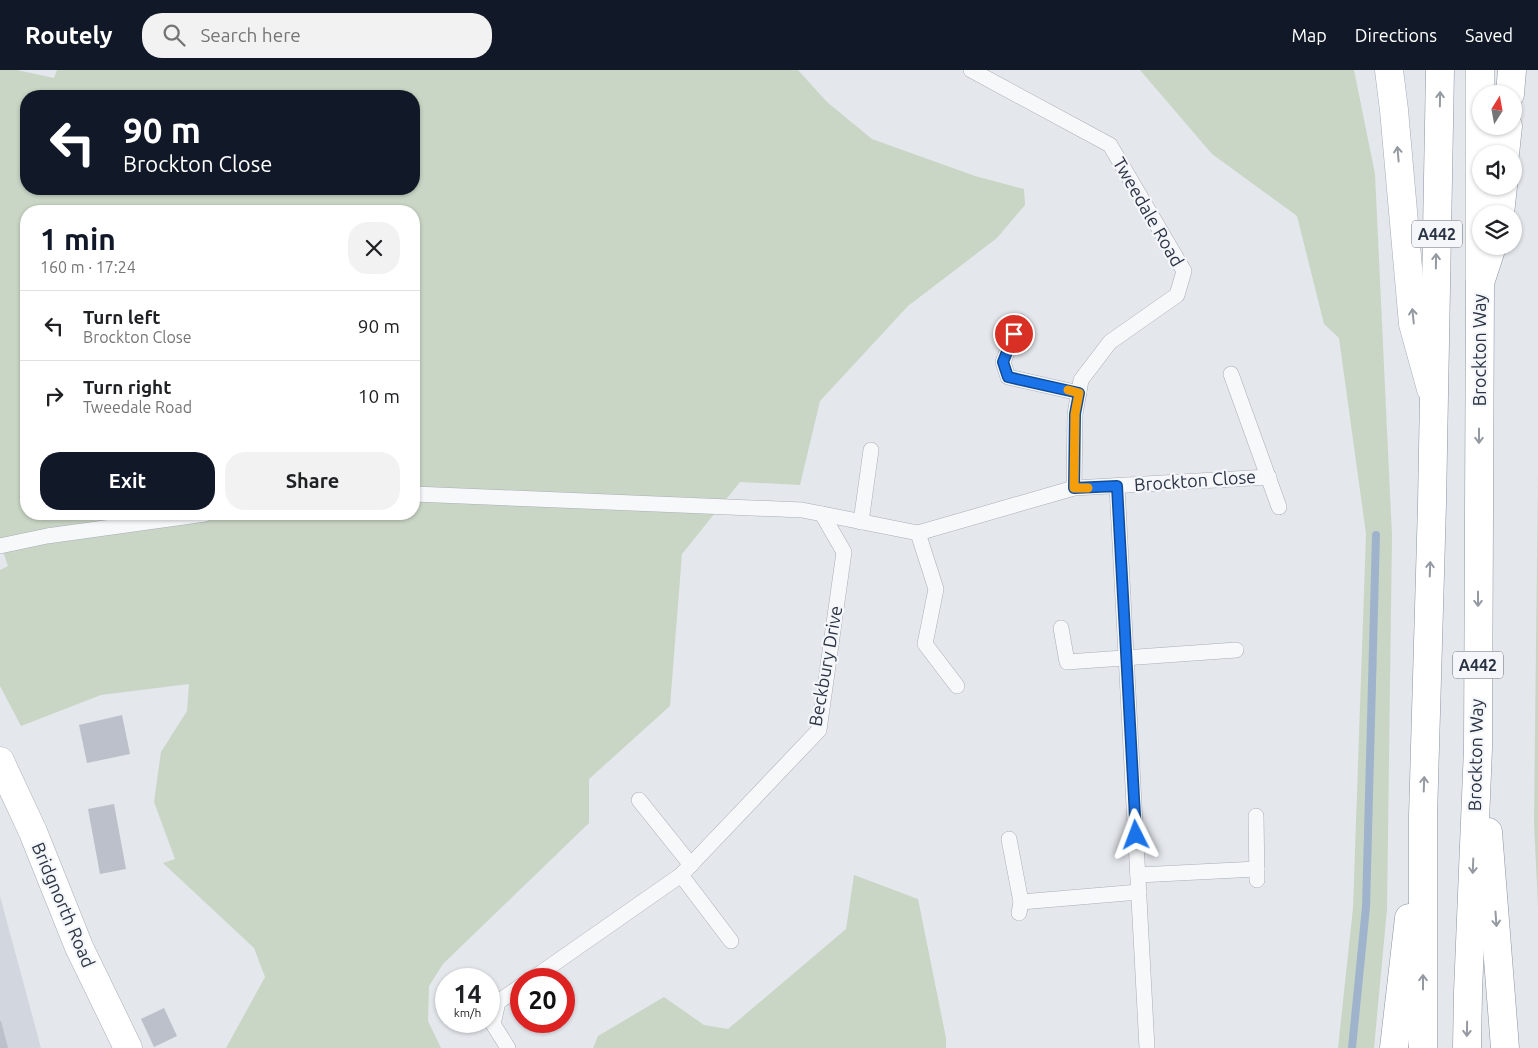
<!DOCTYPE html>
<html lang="en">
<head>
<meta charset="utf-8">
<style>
	body { margin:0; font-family:Ubuntu,sans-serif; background:#f2f2f2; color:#202124; height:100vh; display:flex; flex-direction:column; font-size:19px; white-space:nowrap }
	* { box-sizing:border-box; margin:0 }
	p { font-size:16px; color:#757577 }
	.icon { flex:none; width:28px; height:28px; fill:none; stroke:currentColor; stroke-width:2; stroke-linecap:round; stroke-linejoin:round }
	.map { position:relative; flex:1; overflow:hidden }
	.drawer { position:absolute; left:20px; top:135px; width:400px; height:315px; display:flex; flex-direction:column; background:#fff; border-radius:20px; box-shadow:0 1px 4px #0004 }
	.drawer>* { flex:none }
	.hud { position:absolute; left:20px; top:20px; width:400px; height:105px; border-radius:20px; box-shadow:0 1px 4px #0004; background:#111827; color:#fff; overflow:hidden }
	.needle { width:32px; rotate:11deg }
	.controls { position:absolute; left:1472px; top:15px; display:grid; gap:10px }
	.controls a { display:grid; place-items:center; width:50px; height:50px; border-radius:50%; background:#fff; box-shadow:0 1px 4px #0004; font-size:25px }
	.speed { position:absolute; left:435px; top:898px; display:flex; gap:10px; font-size:25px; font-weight:700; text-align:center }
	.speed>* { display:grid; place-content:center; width:65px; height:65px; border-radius:50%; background:#fff; box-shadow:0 1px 4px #0004; line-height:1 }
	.speed small { font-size:12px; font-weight:400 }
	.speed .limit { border:8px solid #d22; background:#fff; color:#111 }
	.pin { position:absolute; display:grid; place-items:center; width:42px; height:42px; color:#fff; margin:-21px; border:2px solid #fff; border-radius:50%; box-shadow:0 1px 5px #0007 }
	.me { position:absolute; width:55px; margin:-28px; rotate:357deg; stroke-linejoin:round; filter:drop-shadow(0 0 4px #0008) }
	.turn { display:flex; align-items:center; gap:18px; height:105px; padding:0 20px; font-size:22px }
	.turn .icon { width:65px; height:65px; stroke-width:2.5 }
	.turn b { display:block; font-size:35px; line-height:42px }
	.round { display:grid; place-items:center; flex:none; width:52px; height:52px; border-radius:20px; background:#f2f2f2 }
	.headline { display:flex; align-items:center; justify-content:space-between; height:85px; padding:0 20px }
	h1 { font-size:30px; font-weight:600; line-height:38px; color:#111827 }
	.button { display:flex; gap:10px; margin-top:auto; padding:10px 20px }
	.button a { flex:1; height:58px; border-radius:20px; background:#111827; color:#fff; font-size:20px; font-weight:600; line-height:58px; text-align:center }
	.button a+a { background:#f2f2f2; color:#202124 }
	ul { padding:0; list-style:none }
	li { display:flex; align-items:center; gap:15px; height:70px; padding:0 20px; border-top:1px solid #e0e0e0 }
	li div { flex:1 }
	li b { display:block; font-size:19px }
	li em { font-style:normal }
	header { display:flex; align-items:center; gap:30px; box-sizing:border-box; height:70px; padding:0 25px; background:#111827; color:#fff }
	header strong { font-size:24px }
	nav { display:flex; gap:28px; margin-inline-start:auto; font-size:18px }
	.search { width:350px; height:45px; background:#f2f2f2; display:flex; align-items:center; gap:12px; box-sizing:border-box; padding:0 18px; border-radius:20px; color:#757577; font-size:19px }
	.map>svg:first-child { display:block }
	.built { fill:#d2d6de }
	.green { fill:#c9d6c5; fill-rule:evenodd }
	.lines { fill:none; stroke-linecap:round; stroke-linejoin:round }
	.stream { stroke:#9fb4cc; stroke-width:8 }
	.building { fill:#bbc0ca }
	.lane-casing { stroke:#a9aeb7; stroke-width:16 }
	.secondary-casing { stroke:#a9aeb7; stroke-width:29 }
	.primary-casing { stroke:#a3abb8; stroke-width:29 }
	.highway-casing { stroke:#8b94a3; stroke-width:29 }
	.lane { stroke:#f7f8fa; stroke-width:15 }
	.secondary { stroke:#fff; stroke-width:28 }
	.primary { stroke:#fff; stroke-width:28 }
	.highway { stroke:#fff; stroke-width:28 }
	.oneway { stroke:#959aa2 }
	.route-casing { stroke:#114b97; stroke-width:12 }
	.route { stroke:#1a73e8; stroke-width:9 }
	.slow { stroke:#f59e0b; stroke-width:9 }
	.labels { text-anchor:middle; stroke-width:4.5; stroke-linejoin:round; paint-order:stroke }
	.shield { fill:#f4f6f9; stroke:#676e7b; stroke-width:1 }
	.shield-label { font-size:16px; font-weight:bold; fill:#2b3445 }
	.street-label { font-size:18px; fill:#2b3445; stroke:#f4f6f9 }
</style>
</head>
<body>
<header>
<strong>Routely</strong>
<div class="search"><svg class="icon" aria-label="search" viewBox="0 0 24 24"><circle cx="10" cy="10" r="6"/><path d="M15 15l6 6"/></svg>Search here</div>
<nav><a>Map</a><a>Directions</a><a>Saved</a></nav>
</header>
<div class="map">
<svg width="1538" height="978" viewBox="0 0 1538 978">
	<rect width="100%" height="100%" fill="#e4e7ec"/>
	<polygon class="built" points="0,826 41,978 0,978"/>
	<g class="green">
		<path d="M0,0H17L54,8L57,0H798L827,32L872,69L975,106L1024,119L1025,135L997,168L908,236L820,331L800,415L740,412L682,484L670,636L589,709V753L443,894L429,916L428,951L441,978H226L265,907L254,878L163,793L175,789L154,732L161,682L187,641L189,614L101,625L21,656L0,616V500L8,496L0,473ZM26,26H414V119H26ZM26,141H414V444H26Z"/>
		<polygon points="1140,0 1354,0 1375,104 1392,466 1387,839 1374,978 1338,978 1353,838 1366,464 1339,268 1324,254 1297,146 1212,84"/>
		<polygon points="1538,403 1538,836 1534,753"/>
		<polygon points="854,805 918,829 946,968 946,978 593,978 598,966 664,927 704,955 728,959 846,859"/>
	</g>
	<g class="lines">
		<polyline class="stream" points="1352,978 1366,837 1376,465"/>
	</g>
	<g class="building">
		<polygon points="122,645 130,684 87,693 79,655"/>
		<polygon points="114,734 126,799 100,804 88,739"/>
		<polygon points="164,938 177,966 154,977 141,949"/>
		<polygon points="0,951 1,951 8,978 0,978"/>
	</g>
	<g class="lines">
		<g class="lane-casing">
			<g id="lane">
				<polyline points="971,0 1110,75 1184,201 1177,225 1110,272 1081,310 1075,344 1074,418"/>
				<polyline points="1019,251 1003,292 1008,307 1079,323"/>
				<polyline points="1231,304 1279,437"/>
				<polyline points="1117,416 1147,978"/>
				<polyline points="414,424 802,440 918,463 1074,418 1269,407"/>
				<polyline points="861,452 871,380"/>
				<polyline points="918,463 936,519 925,574 957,616"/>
				<polyline points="0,476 47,466 205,444"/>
				<polyline points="1061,558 1067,592 1236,580"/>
				<polyline points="639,730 691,795"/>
				<polyline points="1256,746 1257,810"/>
				<polyline points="1009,769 1021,832 1019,843"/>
				<polyline points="681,805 731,871"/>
				<polyline points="1138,805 1257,799"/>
				<polyline points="1021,832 1139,822"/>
				<polyline points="532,909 681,805 819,660 844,482 822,444"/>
				<polyline points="508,978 493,954 498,932 521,916"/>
			</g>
		</g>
		<g class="secondary-casing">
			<polyline id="secondary" points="0,691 33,762 79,877 128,978"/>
		</g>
		<g class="primary-casing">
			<g id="primary">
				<polyline points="1389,0 1394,40 1413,254 1431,319"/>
				<polyline points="1480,0 1480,208"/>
			</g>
		</g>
		<g class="highway-casing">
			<g id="highway">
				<polyline points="1510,24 1512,0"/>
				<polyline points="1505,84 1508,56"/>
				<polyline points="1500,144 1503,116"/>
				<polyline points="1488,762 1505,978"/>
				<polyline points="1394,978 1409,848"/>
				<polyline points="1423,978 1423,747 1432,434 1440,0"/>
				<polyline points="1467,978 1468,922 1478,678 1480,213 1492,176"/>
			</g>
		</g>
		<use href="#lane" class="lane"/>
		<use href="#secondary" class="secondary"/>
		<use href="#primary" class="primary"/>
		<use href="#highway" class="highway"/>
	</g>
	<defs><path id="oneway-shaft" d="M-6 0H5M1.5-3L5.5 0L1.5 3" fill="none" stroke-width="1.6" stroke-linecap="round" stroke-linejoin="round" transform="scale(1.25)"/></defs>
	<g class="oneway">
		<use href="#oneway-shaft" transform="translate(1440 29) rotate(-89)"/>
		<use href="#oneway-shaft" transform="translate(1398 84) rotate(-95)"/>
		<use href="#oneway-shaft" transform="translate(1436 191) rotate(-89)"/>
		<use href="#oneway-shaft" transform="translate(1413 246) rotate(-96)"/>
		<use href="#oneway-shaft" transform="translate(1479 366) rotate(90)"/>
		<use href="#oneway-shaft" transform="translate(1430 499) rotate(-88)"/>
		<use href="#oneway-shaft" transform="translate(1478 529) rotate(90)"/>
		<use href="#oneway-shaft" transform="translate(1424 714) rotate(-88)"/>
		<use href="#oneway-shaft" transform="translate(1473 796) rotate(92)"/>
		<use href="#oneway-shaft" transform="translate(1496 849) rotate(86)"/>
		<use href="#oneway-shaft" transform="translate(1423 912) rotate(-90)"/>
		<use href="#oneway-shaft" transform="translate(1467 959) rotate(91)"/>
	</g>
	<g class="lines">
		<g class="route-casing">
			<polyline id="route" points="1014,264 1003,292 1008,307 1079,323 1075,344 1074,418 1117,416 1136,765"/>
		</g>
		<use href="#route" class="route"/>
		<polyline class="slow" points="1068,320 1079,323 1075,344 1074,418 1088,418"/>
	</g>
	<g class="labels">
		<g class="shield">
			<rect x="1412" y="150.5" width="50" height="27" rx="4"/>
			<rect x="1453" y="581.5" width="50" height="27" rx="4"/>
		</g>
		<g class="shield-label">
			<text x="1437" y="170">A442</text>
			<text x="1478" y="601">A442</text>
		</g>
		<g class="street-label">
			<text transform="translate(1148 142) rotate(60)" y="6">Tweedale Road</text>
			<text transform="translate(1480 280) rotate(-90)" y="6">Brockton Way</text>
			<text transform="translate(1195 411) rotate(-4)" y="6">Brockton Close</text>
			<text transform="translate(826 596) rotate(-80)" y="6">Beckbury Drive</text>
			<text transform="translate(1476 685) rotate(-89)" y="6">Brockton Way</text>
			<text transform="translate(63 835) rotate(67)" y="6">Bridgnorth Road</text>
		</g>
	</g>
</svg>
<div class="controls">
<a><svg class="needle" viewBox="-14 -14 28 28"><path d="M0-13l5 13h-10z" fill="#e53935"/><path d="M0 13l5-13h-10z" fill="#757577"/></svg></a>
<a><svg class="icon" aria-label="sound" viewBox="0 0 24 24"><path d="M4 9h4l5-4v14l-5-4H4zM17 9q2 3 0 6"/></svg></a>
<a><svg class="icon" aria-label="layers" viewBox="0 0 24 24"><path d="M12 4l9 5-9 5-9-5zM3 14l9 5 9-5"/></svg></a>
</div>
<div class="speed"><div>14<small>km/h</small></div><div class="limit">20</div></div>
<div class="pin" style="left:1014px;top:264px;background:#d93025"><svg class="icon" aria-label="arrive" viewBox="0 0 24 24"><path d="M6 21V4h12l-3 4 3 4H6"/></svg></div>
<svg class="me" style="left:1136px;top:765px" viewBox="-20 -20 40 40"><path d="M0-17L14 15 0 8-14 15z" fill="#1a73e8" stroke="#fff" stroke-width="4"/></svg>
<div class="hud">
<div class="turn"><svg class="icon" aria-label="left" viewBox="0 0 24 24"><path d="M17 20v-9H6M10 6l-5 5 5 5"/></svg><div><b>90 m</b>Brockton Close</div></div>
</div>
<section class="drawer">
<div class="headline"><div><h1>1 min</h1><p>160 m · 17:24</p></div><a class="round"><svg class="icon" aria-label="close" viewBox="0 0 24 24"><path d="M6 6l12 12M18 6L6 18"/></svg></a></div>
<ul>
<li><svg class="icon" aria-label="left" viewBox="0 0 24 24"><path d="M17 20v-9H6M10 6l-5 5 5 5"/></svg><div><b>Turn left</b><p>Brockton Close</p></div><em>90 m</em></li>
<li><svg class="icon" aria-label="right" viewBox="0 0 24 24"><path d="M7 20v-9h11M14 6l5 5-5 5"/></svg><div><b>Turn right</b><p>Tweedale Road</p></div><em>10 m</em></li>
</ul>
<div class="button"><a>Exit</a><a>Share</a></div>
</section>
</div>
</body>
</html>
